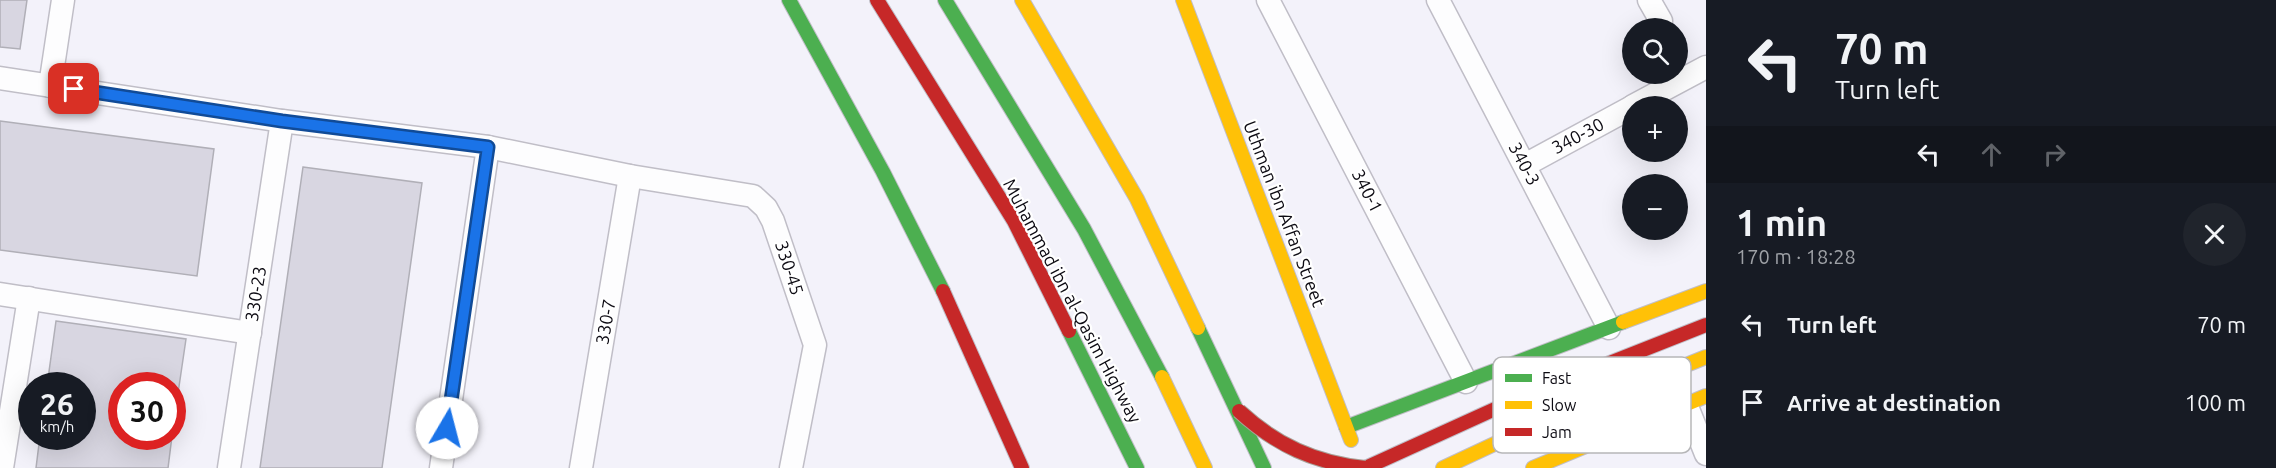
<!DOCTYPE html>
<html lang="en">
<head>
<meta charset="utf-8">
<style>
	body { margin:0; font-family:Ubuntu,sans-serif; background:#20242c; color:#f1f3f6; height:100vh; display:flex; flex-direction:column; font-size:22px; white-space:nowrap }
	* { box-sizing:border-box; margin:0 }
	p { font-size:20px; color:#9ea1a6 }
	.icon { flex:none; width:33px; height:33px; fill:none; stroke:currentColor; stroke-width:2; stroke-linecap:round; stroke-linejoin:round }
	.map { position:relative; flex:1; overflow:hidden }
	.panel { display:flex; flex-direction:column; background:#171b24; width:570px }
	.panel>* { flex:none }
	.guide { background:#171b24; color:#f1f3f6; overflow:hidden }
	.buttons { position:absolute; left:1622px; top:18px; display:grid; gap:12px }
	.buttons a { display:grid; place-items:center; width:66px; height:66px; border-radius:50%; background:#171b24; box-shadow:0 6px 24px #0002; font-size:30px }
	.speed { position:absolute; left:18px; top:372px; display:flex; gap:12px; font-size:30px; font-weight:700; text-align:center }
	.speed>* { display:grid; place-content:center; width:78px; height:78px; border-radius:50%; background:#171b24; box-shadow:0 6px 24px #0002; line-height:1 }
	.speed small { font-size:15px; font-weight:400 }
	.speed .limit { border:9px solid #d22; background:#fff; color:#111 }
	.pin { position:absolute; display:grid; place-items:center; width:51px; height:51px; color:#fff; margin:-26px; border-radius:12px; box-shadow:0 3px 9px #0006 }
	.me { position:absolute; width:66px; margin:-33px; rotate:8deg; stroke-linejoin:round; filter:drop-shadow(0 0 4px #0008) }
	.turn { display:flex; align-items:center; gap:21px; height:126px; padding:0 30px; font-size:27px }
	.turn .icon { width:78px; height:78px; stroke-width:2.5 }
	.turn b { display:block; font-size:42px; line-height:51px }
	.lanes { display:flex; align-items:center; height:57px; padding:0 30px; background:#0003; justify-content:center; gap:30px; direction:ltr }
	.lanes .off { opacity:.35 }
	.round { display:grid; place-items:center; flex:none; width:63px; height:63px; border-radius:32px; background:#20242c }
	.head { display:flex; align-items:center; justify-content:space-between; height:102px; padding:0 30px }
	h1 { font-size:36px; font-weight:700; line-height:45px }
	ul { padding:0; list-style:none }
	li { display:flex; align-items:center; gap:18px; height:78px; padding:0 30px }
	li div { flex:1 }
	li b { display:block; font-size:22px }
	li em { font-style:normal }
	main { display:flex; flex:1; min-height:0 }
	.map>svg:first-child { display:block }
	.building { fill:#d8d6e1; stroke:#b0afb7; stroke-width:1.5 }
	.lines { fill:none; stroke-linecap:round; stroke-linejoin:round }
	.street-casing { stroke:#c0bec7; stroke-width:25 }
	.fast-casing { stroke:#c0bec7; stroke-width:16 }
	.slow-casing { stroke:#c0bec7; stroke-width:16 }
	.jam-casing { stroke:#c0bec7; stroke-width:16 }
	.street { stroke:#fdfdfe; stroke-width:22 }
	.fast { stroke:#4caf50; stroke-width:14 }
	.slow { stroke:#ffc107; stroke-width:14 }
	.jam { stroke:#c62828; stroke-width:14 }
	.jam-bridge-casing { stroke:#a9a097; stroke-width:16; stroke-linecap:butt }
	.jam-bridge { stroke:#c62828; stroke-width:14 }
	.route-casing { stroke:#114b97; stroke-width:15 }
	.route { stroke:#1a73e8; stroke-width:10 }
	.labels { text-anchor:middle; stroke-width:4.5; stroke-linejoin:round; paint-order:stroke }
	.street-label { font-size:18px; fill:#0c0a12; stroke:#fff }
	.key { fill:#fff; stroke:#b6b6b8; stroke-width:1.5 }
	.key-label { font-size:16px; fill:#0c0a12 }
</style>
</head>
<body>
<main>
<div class="map">
<svg width="1706" height="468" viewBox="0 0 1706 468">
	<rect width="100%" height="100%" fill="#f3f2fa"/>
	<g class="building">
		<polygon points="0,0 27,0 20,49 0,47"/>
		<polygon points="0,121 214,149 197,276 0,250"/>
		<polygon points="303,167 422,183 382,468 260,468"/>
		<polygon points="56,321 186,339 172,434 172,386 122,386 122,436 172,436 168,468 36,468 40,436 82,436 82,386 47,386"/>
	</g>
	<g class="lines">
		<g class="street-casing">
			<g id="street">
				<polyline points="1268,0 1466,382"/>
				<polyline points="1438,0 1609,328"/>
				<polyline points="1649,0 1661,21"/>
				<polyline points="0,78 282,121 488,147 630,176 753,196 766,208 773,221 815,345 791,468"/>
				<polyline points="50,86 63,0"/>
				<polyline points="1633,106 1706,67"/>
				<polyline points="1525,165 1632,107"/>
				<polyline points="0,294 250,333"/>
				<polyline points="1686,404 1706,454"/>
				<polyline points="2,468 29,298"/>
				<polyline points="229,468 282,121"/>
				<polyline points="441,468 488,147"/>
				<polyline points="581,468 630,176"/>
			</g>
		</g>
		<g class="fast-casing">
			<g id="fast">
				<polyline points="789,0 883,172 943,291"/>
				<polyline points="945,0 1084,229 1162,377"/>
				<polyline points="1198,328 1264,468"/>
				<polyline points="1069,331 1137,468"/>
				<polyline points="1346,427 1623,322"/>
			</g>
		</g>
		<g class="slow-casing">
			<g id="slow">
				<polyline points="1022,0 1137,199 1198,328"/>
				<polyline points="1183,0 1351,440"/>
				<polyline points="1623,322 1706,291"/>
				<polyline points="1162,377 1205,468"/>
				<polyline points="1443,468 1520,432 1706,357"/>
				<polyline points="1533,468 1706,396"/>
			</g>
		</g>
		<g class="jam-casing">
			<g id="jam">
				<polyline points="877,0 1014,221 1069,331"/>
				<polyline points="943,291 1022,468"/>
				<polyline points="1365,468 1506,404 1706,325"/>
			</g>
		</g>
		<use href="#street" class="street"/>
		<use href="#fast" class="fast"/>
		<use href="#slow" class="slow"/>
		<use href="#jam" class="jam"/>
		<g class="jam-bridge-casing">
			<path id="jam-bridge" d="M1239,411C1276,445 1315,463 1365,468"/>
		</g>
		<use href="#jam-bridge" class="jam-bridge"/>
	</g>
	<g class="lines">
		<g class="route-casing">
			<polyline id="route" points="74,89 282,121 488,147 447,428"/>
		</g>
		<use href="#route" class="route"/>
	</g>
	<g class="labels">
		<g class="street-label">
			<text transform="translate(1578 136) rotate(-28)" y="6">340-30</text>
			<text transform="translate(1524 164) rotate(62)" y="6">340-3</text>
			<text transform="translate(1367 191) rotate(63)" y="6">340-1</text>
			<text transform="translate(1284 214) rotate(69)" y="6">Uthman ibn Affan Street</text>
			<text transform="translate(789 268) rotate(72)" y="6">330-45</text>
			<text transform="translate(256 294) rotate(-81)" y="6">330-23</text>
			<text transform="translate(1072 301) rotate(62)" y="6">Muhammad ibn al-Qasim Highway</text>
			<text transform="translate(606 322) rotate(-80)" y="6">330-7</text>
		</g>
	</g>
	<rect x="1493" y="357" width="198" height="96" rx="9" class="key"/>
	<rect x="1505" y="374" width="27" height="8" fill="#4caf50"/>
	<rect x="1505" y="401" width="27" height="8" fill="#ffc107"/>
	<rect x="1505" y="428" width="27" height="8" fill="#c62828"/>
	<g class="key-label">
		<text x="1542" y="384">Fast</text>
		<text x="1542" y="411">Slow</text>
		<text x="1542" y="438">Jam</text>
	</g>
</svg>
<div class="buttons">
<a><svg class="icon" aria-label="search" viewBox="0 0 24 24"><circle cx="10" cy="10" r="6"/><path d="M15 15l6 6"/></svg></a>
<a>+</a>
<a>−</a>
</div>
<div class="speed"><div>26<small>km/h</small></div><div class="limit">30</div></div>
<div class="pin" style="left:74px;top:89px;background:#d93025"><svg class="icon" aria-label="arrive" viewBox="0 0 24 24"><path d="M6 21V4h12l-3 4 3 4H6"/></svg></div>
<svg class="me" style="left:447px;top:428px" viewBox="-20 -20 40 40"><circle r="19" fill="#fff"/><path d="M0-13L10 11 0 6-10 11z" fill="#1a73e8"/></svg>
</div>
<section class="panel">
<div class="guide">
<div class="turn"><svg class="icon" aria-label="left" viewBox="0 0 24 24"><path d="M17 20v-9H6M10 6l-5 5 5 5"/></svg><div><b>70 m</b>Turn left</div></div>
<div class="lanes"><svg class="icon" aria-label="left" viewBox="0 0 24 24"><path d="M17 20v-9H6M10 6l-5 5 5 5"/></svg><svg class="icon off" aria-label="ahead" viewBox="0 0 24 24"><path d="M12 20V5M6 11l6-6 6 6"/></svg><svg class="icon off" aria-label="right" viewBox="0 0 24 24"><path d="M7 20v-9h11M14 6l5 5-5 5"/></svg></div>
</div>
<div class="head"><div><h1>1 min</h1><p>170 m · 18:28</p></div><a class="round"><svg class="icon" aria-label="close" viewBox="0 0 24 24"><path d="M6 6l12 12M18 6L6 18"/></svg></a></div>
<ul>
<li><svg class="icon" aria-label="left" viewBox="0 0 24 24"><path d="M17 20v-9H6M10 6l-5 5 5 5"/></svg><div><b>Turn left</b></div><em>70 m</em></li>
<li><svg class="icon" aria-label="arrive" viewBox="0 0 24 24"><path d="M6 21V4h12l-3 4 3 4H6"/></svg><div><b>Arrive at destination</b></div><em>100 m</em></li>
</ul>
</section>
</main>
</body>
</html>
